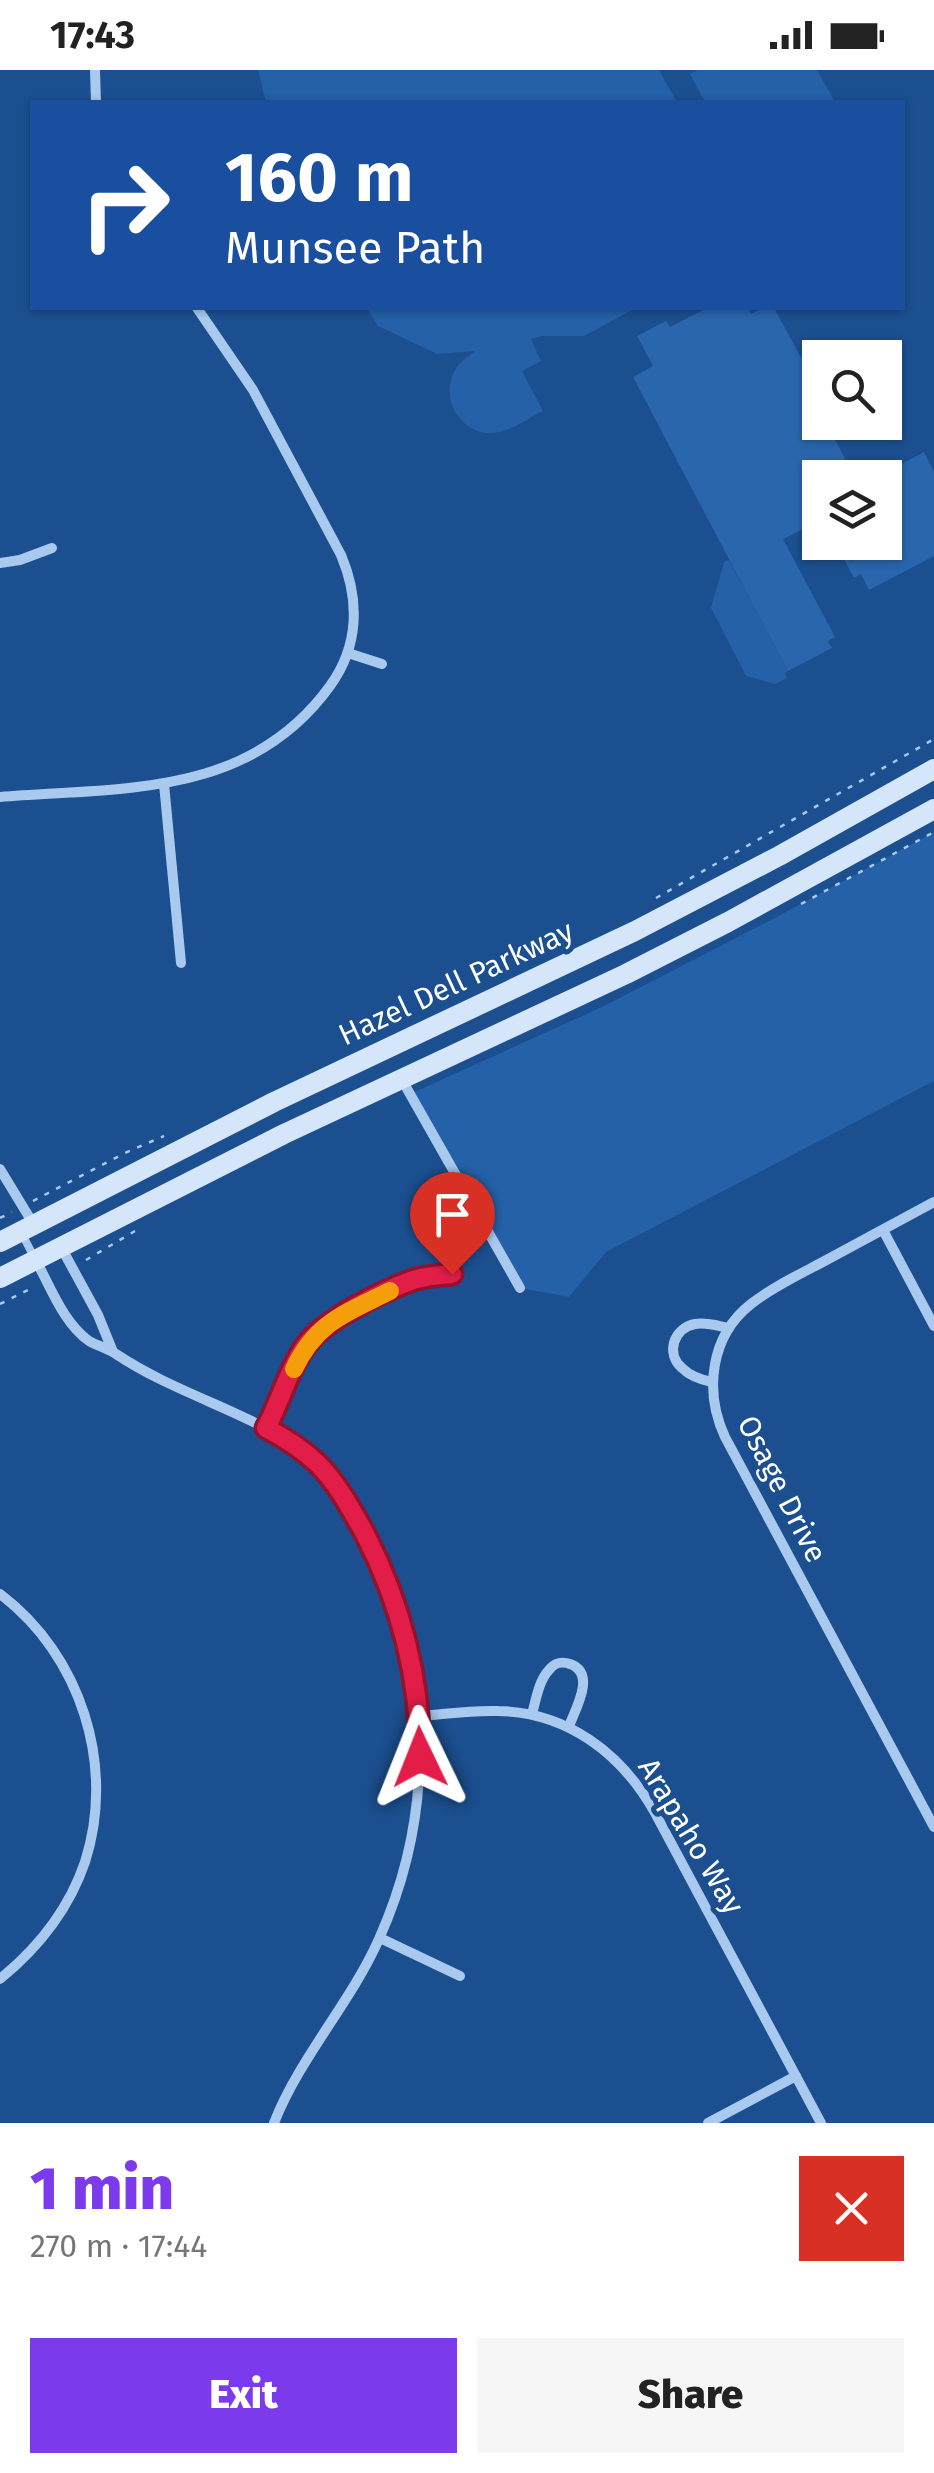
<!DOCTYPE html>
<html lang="en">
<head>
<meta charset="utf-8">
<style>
	body { margin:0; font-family:"Fira Sans",sans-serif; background:#f6f6f6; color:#222; height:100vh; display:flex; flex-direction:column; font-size:38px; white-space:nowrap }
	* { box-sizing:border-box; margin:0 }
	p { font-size:32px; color:#767676 }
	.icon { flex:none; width:55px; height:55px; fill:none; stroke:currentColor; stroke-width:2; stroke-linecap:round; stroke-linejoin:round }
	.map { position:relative; height:2053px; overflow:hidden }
	.side { display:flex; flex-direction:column; background:#fff; flex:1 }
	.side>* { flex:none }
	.banner { position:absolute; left:30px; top:30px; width:875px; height:210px; border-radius:0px; box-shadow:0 2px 8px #0004; background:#1a4fa0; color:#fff; overflow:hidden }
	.fabs { position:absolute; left:802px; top:270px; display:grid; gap:20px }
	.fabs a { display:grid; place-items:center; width:100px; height:100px; border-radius:0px; background:#fff; box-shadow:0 2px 8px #0004; font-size:50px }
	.pin { position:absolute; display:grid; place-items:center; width:85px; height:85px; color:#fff; margin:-102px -42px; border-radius:50% 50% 50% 0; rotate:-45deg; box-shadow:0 0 10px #0007 }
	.pin .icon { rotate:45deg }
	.me { position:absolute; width:110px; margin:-55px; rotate:358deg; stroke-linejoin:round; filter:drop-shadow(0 0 8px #0008) }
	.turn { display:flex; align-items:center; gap:35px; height:210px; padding:0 30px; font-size:45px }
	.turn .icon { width:130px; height:130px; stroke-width:2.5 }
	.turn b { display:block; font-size:70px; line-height:85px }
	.round { display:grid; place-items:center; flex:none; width:105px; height:105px; border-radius:0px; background:#f6f6f6 }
	.overview { display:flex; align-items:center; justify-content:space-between; height:170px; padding:0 30px }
	h1 { font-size:60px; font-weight:800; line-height:75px; color:#7c3aed }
	.primary-button { display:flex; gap:20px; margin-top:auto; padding:20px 30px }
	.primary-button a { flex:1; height:115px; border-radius:0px; background:#7c3aed; color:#fff; font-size:40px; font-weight:800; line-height:115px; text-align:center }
	.primary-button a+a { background:#f6f6f6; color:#222 }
	.status { display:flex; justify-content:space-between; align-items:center; height:70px; padding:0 50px; background:#fff; direction:ltr }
	.status svg { height:28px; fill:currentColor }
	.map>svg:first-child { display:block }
	.green { fill:#2461a8 }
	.building { fill:#2a66ad }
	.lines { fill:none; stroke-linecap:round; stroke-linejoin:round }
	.path { stroke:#a9c9ee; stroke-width:2.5; stroke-dasharray:5 8; stroke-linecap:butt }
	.service { stroke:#a9c9ee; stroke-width:8 }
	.minor { stroke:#a9c9ee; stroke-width:10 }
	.secondary { stroke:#d6e6fa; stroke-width:20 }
	.route-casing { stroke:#92132f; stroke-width:25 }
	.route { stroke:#e11d48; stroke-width:18 }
	.slow { stroke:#f59e0b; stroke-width:18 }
	.labels { text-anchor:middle; stroke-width:10; stroke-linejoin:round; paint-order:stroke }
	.street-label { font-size:30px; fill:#fff; stroke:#1b4f8f }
</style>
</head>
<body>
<div class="status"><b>17:43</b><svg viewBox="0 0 49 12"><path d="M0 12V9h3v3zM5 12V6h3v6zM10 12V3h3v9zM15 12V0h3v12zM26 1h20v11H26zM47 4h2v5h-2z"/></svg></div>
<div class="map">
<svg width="934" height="2053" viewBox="0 0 934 2053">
	<rect width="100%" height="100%" fill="#1b4f8f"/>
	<g class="green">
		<polygon points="258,0 659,0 677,32 266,32"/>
		<polygon points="698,0 817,0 835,32 705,32 690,4"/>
		<path d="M367,238H636L584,266H542L531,269L541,291L522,301L543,341C527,349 510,362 492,363C461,364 440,330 454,302C459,292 468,286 475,281L437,284L378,256Z"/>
		<polygon points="729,490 765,557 777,562 770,567 788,601 785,603 787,608 775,614 746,606 711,538 724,492"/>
		<polygon points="934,762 934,1011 606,1182 569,1227 520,1218 410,1024 602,937 771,850"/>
	</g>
	<g class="building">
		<polygon points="707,238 748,238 751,244 763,238 774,238 820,322 820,363 829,358 855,408 820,408 820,451 783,469 835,567 828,571 832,578 788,601 633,307 653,296 637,266 666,251 670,257"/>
		<polygon points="924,382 934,402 934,486 869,520 861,504 854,508 835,472 885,472 885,403"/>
	</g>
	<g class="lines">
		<g class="path">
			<polyline points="656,828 934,669"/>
			<polyline points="801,834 934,762"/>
			<polyline points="33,1131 125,1083 164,1066"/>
			<polyline points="0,1148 12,1142"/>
			<polyline points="86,1190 135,1161"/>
			<polyline points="0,1234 34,1217"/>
		</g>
		<polyline class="service" points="21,1162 35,1189"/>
		<g class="minor">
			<polyline points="95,0 96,32"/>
			<polyline points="0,493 20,490 52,478"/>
			<polyline points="348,583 382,594"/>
			<polyline points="164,714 181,893"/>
			<path d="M0,727C123,717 249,728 330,616C359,576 360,530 341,485L253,320L197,238"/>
			<polyline points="402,1010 520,1218"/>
			<polyline points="0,1099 34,1155"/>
			<path d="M934,1132C900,1150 866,1169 832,1187C805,1202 775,1215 751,1234C710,1266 704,1322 725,1367L934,1757"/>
			<polyline points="883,1160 934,1256"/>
			<polyline points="61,1177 98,1245 113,1282"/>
			<path d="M35,1189C50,1215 63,1253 89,1271C97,1276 108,1278 116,1284C167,1318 225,1335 279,1365C321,1389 344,1425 366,1467C432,1594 438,1737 379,1869C350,1934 300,1987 274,2053"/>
			<path d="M712,1312C702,1310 690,1306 682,1298C665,1283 674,1258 695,1254C707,1252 718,1256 729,1258"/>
			<path d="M266,1358C280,1332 290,1297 307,1274C326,1249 383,1222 413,1211C426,1206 439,1205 452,1204"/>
			<path d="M0,1524C81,1585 116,1696 85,1792C69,1839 38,1878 0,1909"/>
			<path d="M532,1644C536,1630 539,1610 549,1600C554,1593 562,1591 570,1594C597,1603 575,1640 569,1656"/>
			<path d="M420,1646C446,1644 472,1640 498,1641C567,1642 621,1683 654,1741L821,2053"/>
			<polyline points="380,1868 460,1906"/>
			<polyline points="708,2053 796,2006"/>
		</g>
		<g class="secondary">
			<polyline points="0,1172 274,1032 635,861 779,786 934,699"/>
			<polyline points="0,1208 284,1064 626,904 728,852 934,739"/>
		</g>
	</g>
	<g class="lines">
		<g class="route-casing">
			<path id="route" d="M420,1687C420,1608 401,1534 365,1464C351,1439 338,1414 317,1393C302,1379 285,1368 266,1358C280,1332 289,1298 307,1274C326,1249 383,1221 413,1210C426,1206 439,1205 452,1204"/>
		</g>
		<use href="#route" class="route"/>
		<path class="slow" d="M294,1299C316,1252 346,1243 390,1221"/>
	</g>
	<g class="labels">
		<g class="street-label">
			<text transform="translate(456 913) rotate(-25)" y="10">Hazel Dell Parkway</text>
			<text transform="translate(782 1419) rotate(63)" y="10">Osage Drive</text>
			<text transform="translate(691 1766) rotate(59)" y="10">Arapaho Way</text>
		</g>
	</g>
</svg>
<div class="fabs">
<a><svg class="icon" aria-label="search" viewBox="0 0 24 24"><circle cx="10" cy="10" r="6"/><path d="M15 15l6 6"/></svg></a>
<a><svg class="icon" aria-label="layers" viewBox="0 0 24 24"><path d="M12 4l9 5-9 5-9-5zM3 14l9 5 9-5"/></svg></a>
</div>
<div class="pin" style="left:452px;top:1204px;background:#d93025"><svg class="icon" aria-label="arrive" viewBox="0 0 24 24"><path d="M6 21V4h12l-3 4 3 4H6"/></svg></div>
<svg class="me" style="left:420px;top:1687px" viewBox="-20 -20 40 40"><path d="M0-17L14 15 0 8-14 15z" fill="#e11d48" stroke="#fff" stroke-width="4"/></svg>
<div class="banner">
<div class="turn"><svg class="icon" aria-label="right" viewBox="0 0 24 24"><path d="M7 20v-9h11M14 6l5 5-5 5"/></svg><div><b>160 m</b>Munsee Path</div></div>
</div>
</div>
<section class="side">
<div class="overview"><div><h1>1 min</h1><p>270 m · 17:44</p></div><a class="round" style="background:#d93025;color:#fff"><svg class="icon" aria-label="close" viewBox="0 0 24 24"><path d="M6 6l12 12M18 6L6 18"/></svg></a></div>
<div class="primary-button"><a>Exit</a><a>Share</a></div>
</section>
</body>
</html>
